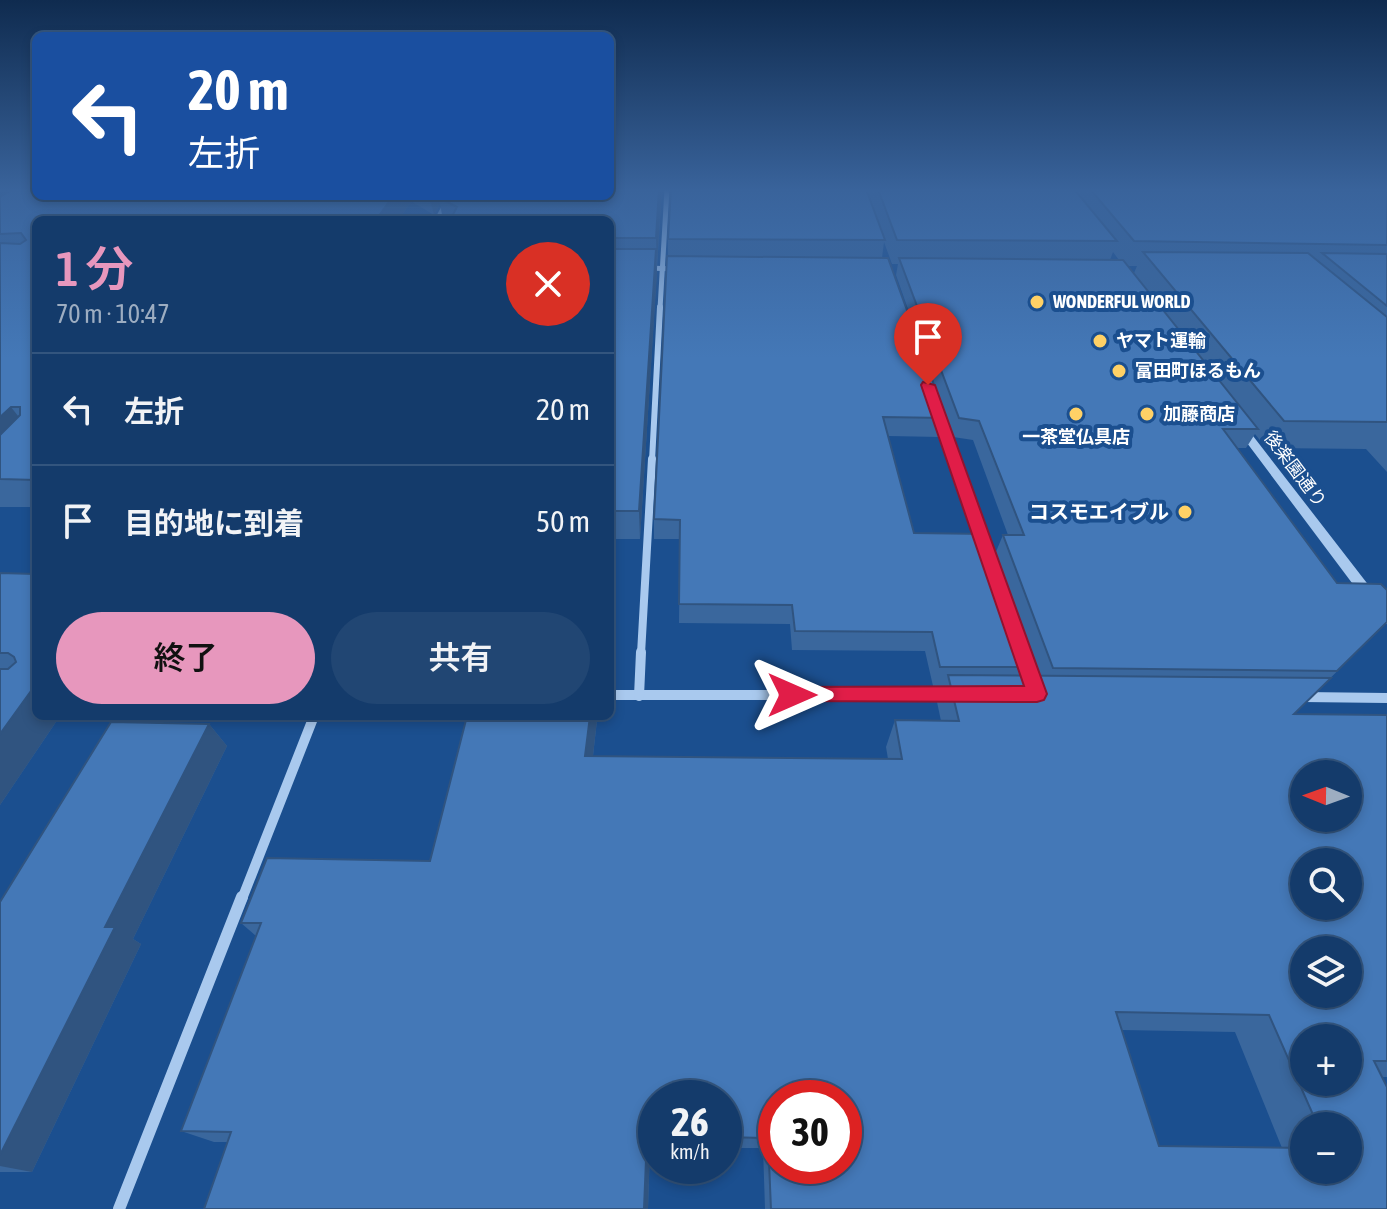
<!DOCTYPE html>
<html lang="ja">
<head>
<meta charset="utf-8">
<style>
	body { margin:0; font-family:"Asap Condensed","Noto Sans JP",sans-serif; background:#214673; color:#f1f3f6; height:100vh; display:flex; flex-direction:column; font-size:30px; white-space:nowrap }
	* { box-sizing:border-box; margin:0 }
	p { font-size:26px; color:#9dadc1 }
	.icon { flex:none; width:44px; height:44px; fill:none; stroke:currentColor; stroke-width:2; stroke-linecap:round; stroke-linejoin:round }
	.map { position:relative; flex:1; overflow:hidden }
	.details { position:absolute; left:32px; top:216px; width:582px; height:504px; display:flex; flex-direction:column; background:#143b6b; border-radius:12px; box-shadow:0 4px 12px #0003,0 0 0 2px #33557e }
	.details>* { flex:none }
	.hud { position:absolute; left:32px; top:32px; width:582px; height:168px; border-radius:12px; box-shadow:0 4px 12px #0003,0 0 0 2px #33557e; background:#1a4fa0; color:#fff; overflow:hidden }
	.needle { width:52px; rotate:271deg }
	.tools { position:absolute; left:1290px; top:760px; display:grid; gap:16px }
	.tools a { display:grid; place-items:center; width:72px; height:72px; border-radius:50%; background:#143b6b; box-shadow:0 4px 12px #0003,0 0 0 2px #33557e; font-size:40px }
	.speed { position:absolute; left:638px; top:1080px; display:flex; gap:16px; font-size:40px; font-weight:700; text-align:center }
	.speed>* { display:grid; place-content:center; width:104px; height:104px; border-radius:50%; background:#143b6b; box-shadow:0 4px 12px #0003,0 0 0 2px #33557e; line-height:1 }
	.speed small { font-size:20px; font-weight:400 }
	.speed .limit { border:12px solid #d22; background:#fff; color:#111 }
	.pin { position:absolute; display:grid; place-items:center; width:68px; height:68px; color:#fff; margin:-82px -34px; border-radius:50% 50% 50% 0; rotate:-45deg; box-shadow:0 0 8px #0007 }
	.pin .icon { rotate:45deg }
	.me { position:absolute; width:88px; margin:-44px; rotate:90deg; stroke-linejoin:round; filter:drop-shadow(0 0 6px #0008) }
	.turn { display:flex; align-items:center; gap:28px; height:168px; padding:0 24px; font-size:36px }
	.turn .icon { width:104px; height:104px; stroke-width:2.5 }
	.turn b { display:block; font-size:56px; line-height:68px }
	.round { display:grid; place-items:center; flex:none; width:84px; height:84px; border-radius:42px; background:#214673 }
	.head { display:flex; align-items:center; justify-content:space-between; height:136px; padding:0 24px }
	h1 { font-size:48px; font-weight:600; line-height:60px; color:#e797bd }
	.action { display:flex; gap:16px; margin-top:auto; padding:16px 24px }
	.action a { flex:1; height:92px; border-radius:48px; background:#e797bd; color:#111; font-size:32px; font-weight:600; line-height:92px; text-align:center }
	.action a+a { background:#214673; color:#f1f3f6 }
	ul { padding:0; list-style:none }
	li { display:flex; align-items:center; gap:24px; height:112px; padding:0 24px; border-top:2px solid #33557e }
	li div { flex:1 }
	li b { display:block; font-size:30px }
	li em { font-style:normal }
	.map>svg:first-child { display:block }
	.lines { fill:none; stroke-linecap:round; stroke-linejoin:round }
	.minor-far4 { stroke:#a9c9ee; stroke-width:5 }
	.minor-far3 { stroke:#a9c9ee; stroke-width:6 }
	.minor-far2 { stroke:#a9c9ee; stroke-width:8 }
	.minor-far1 { stroke:#a9c9ee; stroke-width:10 }
	.minor { stroke:#a9c9ee; stroke-width:12 }
	.tertiary { fill:#a9c9ee; fill-rule:evenodd }
	.wall { fill:#3a679d; fill-rule:evenodd }
	.shaded-wall { fill:#305480 }
	.building { fill:#4478b7; stroke:#305480; stroke-width:2; fill-rule:evenodd }
	.route { fill:#e11d48; stroke:#92132f; stroke-width:2 }
	.poi-dot { fill:#ffd166; stroke:#1b4f8f; stroke-width:3 }
	.labels { text-anchor:middle; stroke-width:8; stroke-linejoin:round; paint-order:stroke }
	.far-poi-label { font-size:18px; font-weight:bold; fill:#fff; stroke:#1b4f8f; text-anchor:start }
	.far-street-label { font-size:18px; fill:#fff; stroke:#1b4f8f }
	.poi-label { font-size:20px; font-weight:bold; fill:#fff; stroke:#1b4f8f; text-anchor:end }
</style>
</head>
<body>
<div class="map">
<svg width="1387" height="1209" viewBox="0 0 1387 1209">
	<rect width="100%" height="100%" fill="#1b4f8f"/>
	<g class="lines">
		<g class="minor-far4">
			<polyline points="437,220 450,196"/>
			<polyline points="647,268 677,269"/>
			<polyline points="660,309 667,189"/>
		</g>
		<g class="minor-far3">
			<polyline points="940,420 955,461"/>
			<polyline points="652,461 660,307"/>
		</g>
		<g class="minor-far2">
			<polyline points="954,459 984,543"/>
			<polyline points="641,654 652,459"/>
		</g>
		<g class="minor-far1">
			<polyline points="610,695 949,695"/>
			<polyline points="639,696 641,652"/>
			<polyline points="1303,697 1387,698"/>
			<polyline points="242,899 314,716"/>
		</g>
		<polyline class="minor" points="119,1209 242,897"/>
		<polygon class="tertiary" points="1239,422 1243,423 1387,609 1387,624 1382,623 1235,427 1233,425"/>
	</g>
	<g class="wall">
		<polygon points="662,189 640,539 610,539 610,220 443,220 440,204 434,215 411,201 399,220 36,220 36,507 0,507 0,197 610,196"/>
		<path d="M866,189H1387V472L1366,449L1266,448L1255,434L1246,448H1237L1337,583L1387,622L1294,714L1387,715V1077H1382L1387,1209H765L763,1148H724V1098H656V1146H650L648,1209H204L227,1142H214L181,1131L256,936L241,923L430,861L597,720L593,756L888,759L886,747L895,720L941,721L937,702L943,686H933L925,651L792,650L790,624L679,623L680,539H654V519L668,256V239ZM884,242L892,264H898L896,275L953,437L973,440L1008,535H1003L995,554L1039,675H1031L1036,667L914,533L888,436L940,437L946,418L882,258ZM1113,252L1119,260H1110ZM1128,266H1137L1134,273ZM1121,1030L1235,1032L1282,1148L1159,1146ZM1304,1126H1348V1170H1304Z"/>
		<polygon points="0,573 36,716 60,716 0,805"/>
		<polygon points="209,724 227,746 133,939 141,944 32,1172 0,1172 0,902"/>
	</g>
	<g class="shaded-wall">
		<polygon points="659,189 662,189 657,263 656,238"/>
		<polygon points="217,196 248,196 227,218"/>
		<polygon points="393,196 409,196 411,201 399,220 376,220"/>
		<polygon points="429,196 444,196 438,197 440,204 434,215"/>
		<polygon points="656,249 657,274 640,539 639,511"/>
		<polygon points="11,407 32,434 0,467 0,417"/>
		<polygon points="36,684 36,716 60,716 0,805 0,734"/>
		<polygon points="590,716 596,716 597,720 590,782 585,756"/>
		<polygon points="209,724 227,746 133,939 141,944 32,1172 0,1166 0,1155 105,927"/>
		<polygon points="647,1135 650,1146 648,1209 644,1209"/>
	</g>
	<g class="building">
		<polygon points="13,189 36,189 36,196 217,196 219,201 225,201 231,196 393,196 376,220 36,220 36,480 0,479 0,435 20,415 20,407 11,407 0,417 0,243 20,244 26,240 21,233 0,234 0,197"/>
		<polygon points="610,189 659,189 656,238 610,238 610,220 450,220 457,207 438,197 610,196"/>
		<polygon points="671,189 866,189 885,240 668,239"/>
		<polygon points="878,189 1074,189 1117,241 897,240"/>
		<polygon points="1090,189 1387,189 1387,245 1134,241"/>
		<polygon points="610,249 656,249 639,511 610,511"/>
		<polygon points="1143,252 1308,253 1387,317 1387,422 1284,421"/>
		<polygon points="1322,253 1387,254 1387,306"/>
		<polygon points="667,256 888,258 946,418 883,417 914,533 988,534 1036,667 940,667 932,632 795,631 792,605 679,604 680,520 654,519"/>
		<polygon points="899,258 1123,260 1258,429 1223,429 1337,583 1381,584 1387,590 1387,622 1337,671 1053,668 1003,535 1024,535 979,421 959,418"/>
		<polygon points="0,573 36,574 36,684 0,734 0,669 8,669 16,662 14,657 8,653 0,653"/>
		<path d="M948,675L1331,678L1294,714L1387,715V1061H1374L1387,1087V1209H771L768,1138L724,1137V1098H656V1135H647L644,1209H204L231,1132L181,1131L261,923H241L267,858L430,861L467,716H590L585,756L902,759L895,720L959,721ZM1304,774H1348V818H1304ZM1304,862H1348V906H1304ZM1304,950H1348V994H1304ZM1116,1012L1269,1015L1318,1126H1348V1170H1304V1148L1159,1146ZM1304,1038H1348V1082H1304ZM776,1098H844V1166H776Z"/>
		<polygon points="111,722 209,724 105,927 115,927 0,1155 0,902"/>
	</g>
	<linearGradient id="sky" x2="0" y2="1"><stop stop-color="#0f2b4f"/><stop offset="0.53" stop-color="#39639b"/><stop offset="1" stop-color="#39639b" stop-opacity="0"/></linearGradient>
	<rect width="1387" height="358" fill="url(#sky)"/>
	<polygon class="route" points="923,382 935,385 1047,694 1044,700 1037,702 785,701 782,695 785,690 792,687 1024,686 921,385"/>
	<g class="poi-dot">
		<circle cx="1037" cy="302" r="8"/>
		<circle cx="1100" cy="341" r="8"/>
		<circle cx="1119" cy="371" r="8"/>
		<circle cx="1076" cy="414" r="8"/>
		<circle cx="1147" cy="414" r="8"/>
		<circle cx="1185" cy="512" r="8"/>
	</g>
	<g class="labels">
		<g class="far-poi-label">
			<text x="1053" y="308">WONDERFUL WORLD</text>
			<text x="1116" y="347">ヤマト運輸</text>
			<text x="1135" y="377">富田町ほるもん</text>
			<text x="1163" y="420">加藤商店</text>
			<text x="1076" y="443" text-anchor="middle">一茶堂仏具店</text>
		</g>
		<g class="far-street-label">
			<text transform="translate(1295 469) rotate(53)" y="6">後楽園通り</text>
		</g>
		<g class="poi-label">
			<text x="1169" y="519">コスモエイブル</text>
		</g>
	</g>
</svg>
<div class="tools">
<a><svg class="needle" viewBox="-14 -14 28 28"><path d="M0-13l5 13h-10z" fill="#e53935"/><path d="M0 13l5-13h-10z" fill="#9dadc1"/></svg></a>
<a><svg class="icon" aria-label="search" viewBox="0 0 24 24"><circle cx="10" cy="10" r="6"/><path d="M15 15l6 6"/></svg></a>
<a><svg class="icon" aria-label="layers" viewBox="0 0 24 24"><path d="M12 4l9 5-9 5-9-5zM3 14l9 5 9-5"/></svg></a>
<a>+</a>
<a>−</a>
</div>
<div class="speed"><div>26<small>km/h</small></div><div class="limit">30</div></div>
<div class="pin" style="left:928px;top:385px;background:#d93025"><svg class="icon" aria-label="arrive" viewBox="0 0 24 24"><path d="M6 21V4h12l-3 4 3 4H6"/></svg></div>
<svg class="me" style="left:792px;top:695px" viewBox="-20 -20 40 40"><path d="M0-17L14 15 0 8-14 15z" fill="#e11d48" stroke="#fff" stroke-width="4"/></svg>
<div class="hud">
<div class="turn"><svg class="icon" aria-label="left" viewBox="0 0 24 24"><path d="M17 20v-9H6M10 6l-5 5 5 5"/></svg><div><b>20 m</b>左折</div></div>
</div>
<section class="details">
<div class="head"><div><h1>1 分</h1><p>70 m · 10:47</p></div><a class="round" style="background:#d93025;color:#fff"><svg class="icon" aria-label="close" viewBox="0 0 24 24"><path d="M6 6l12 12M18 6L6 18"/></svg></a></div>
<ul>
<li><svg class="icon" aria-label="left" viewBox="0 0 24 24"><path d="M17 20v-9H6M10 6l-5 5 5 5"/></svg><div><b>左折</b></div><em>20 m</em></li>
<li><svg class="icon" aria-label="arrive" viewBox="0 0 24 24"><path d="M6 21V4h12l-3 4 3 4H6"/></svg><div><b>目的地に到着</b></div><em>50 m</em></li>
</ul>
<div class="action"><a>終了</a><a>共有</a></div>
</section>
</div>
</body>
</html>
